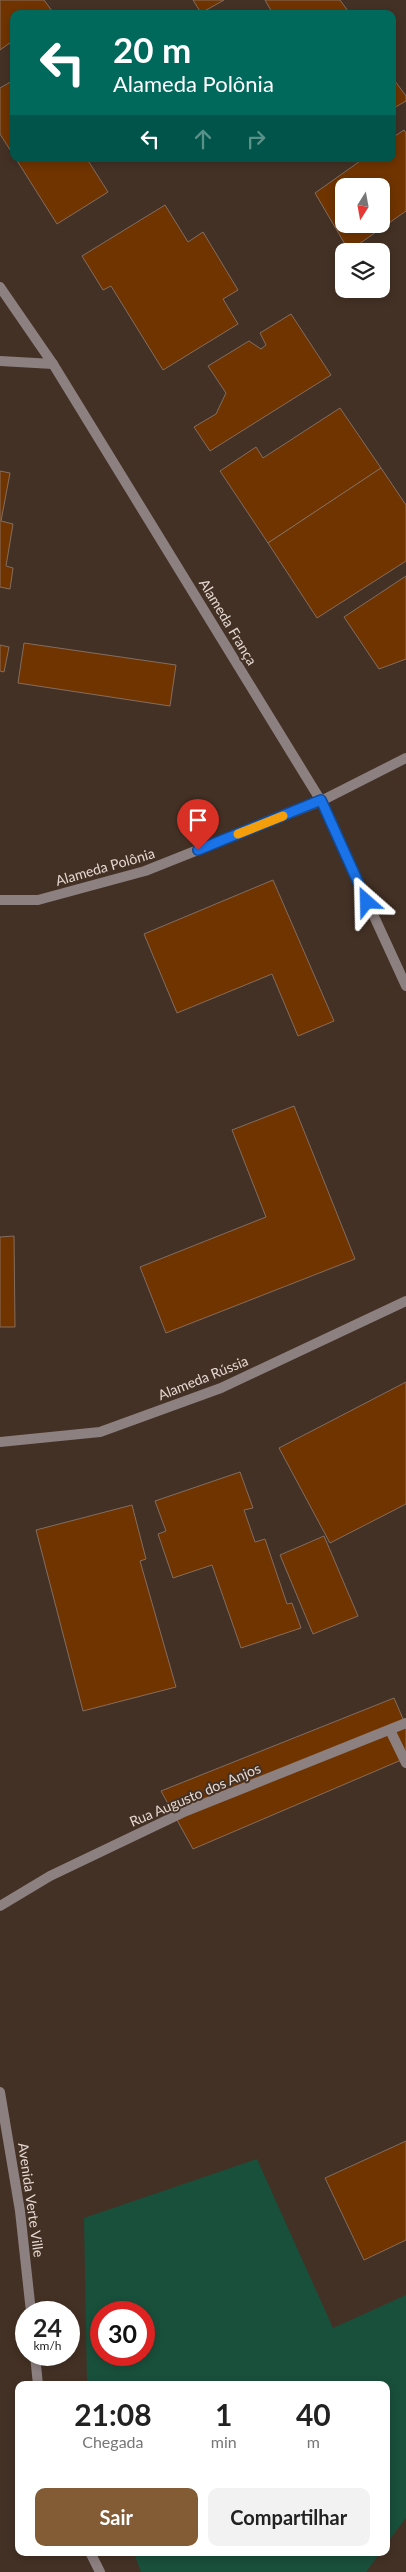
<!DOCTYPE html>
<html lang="pt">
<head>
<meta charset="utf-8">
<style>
	body { margin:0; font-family:Lato,sans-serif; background:#f2f2f2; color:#222; height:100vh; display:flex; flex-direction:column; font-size:19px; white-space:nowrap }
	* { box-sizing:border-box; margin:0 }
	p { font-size:16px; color:#767676 }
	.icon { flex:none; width:28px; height:28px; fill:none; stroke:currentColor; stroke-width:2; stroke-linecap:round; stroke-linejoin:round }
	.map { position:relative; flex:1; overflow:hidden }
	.panel { position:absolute; left:15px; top:2381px; width:375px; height:175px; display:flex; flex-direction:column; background:#fff; border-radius:10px; box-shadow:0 2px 8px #0003 }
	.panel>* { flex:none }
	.banner { position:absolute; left:10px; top:10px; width:386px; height:152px; border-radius:10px; box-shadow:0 2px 8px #0003; background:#00695c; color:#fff; overflow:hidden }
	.needle { width:32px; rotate:191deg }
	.tools { position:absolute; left:335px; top:178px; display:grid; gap:10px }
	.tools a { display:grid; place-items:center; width:55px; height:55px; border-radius:10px; background:#fff; box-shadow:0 2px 8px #0003; font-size:25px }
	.speed { position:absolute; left:15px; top:2301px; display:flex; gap:10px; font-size:25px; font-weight:700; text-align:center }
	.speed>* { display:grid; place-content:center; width:65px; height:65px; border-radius:50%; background:#fff; box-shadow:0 2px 8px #0003; line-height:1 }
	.speed small { font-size:12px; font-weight:400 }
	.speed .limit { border:8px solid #d22; background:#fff; color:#111 }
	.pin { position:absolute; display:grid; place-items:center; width:42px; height:42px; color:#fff; margin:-51px -21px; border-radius:50% 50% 50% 0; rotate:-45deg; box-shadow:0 0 5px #0007 }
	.pin .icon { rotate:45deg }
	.me { position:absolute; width:55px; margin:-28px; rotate:335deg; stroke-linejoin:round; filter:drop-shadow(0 0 4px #0008) }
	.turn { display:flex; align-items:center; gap:18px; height:105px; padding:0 20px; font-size:22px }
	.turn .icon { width:65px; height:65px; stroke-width:2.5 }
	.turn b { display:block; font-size:35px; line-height:42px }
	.lanes { display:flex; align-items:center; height:48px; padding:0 20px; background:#0003; justify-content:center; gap:25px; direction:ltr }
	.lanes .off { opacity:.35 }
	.eta { display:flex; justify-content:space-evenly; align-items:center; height:85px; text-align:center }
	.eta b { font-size:30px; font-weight:700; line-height:35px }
	.action { display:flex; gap:10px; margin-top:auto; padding:10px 20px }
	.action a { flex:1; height:58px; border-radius:10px; background:#835b35; color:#fff; font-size:20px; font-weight:700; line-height:58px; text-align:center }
	.action a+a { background:#f2f2f2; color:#222 }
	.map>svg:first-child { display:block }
	.green { fill:#19503b; fill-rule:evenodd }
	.building { fill:#703400; stroke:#836d5f; fill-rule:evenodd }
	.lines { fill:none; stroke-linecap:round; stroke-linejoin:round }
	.street { stroke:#8d8080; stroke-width:10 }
	.route-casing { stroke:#114b97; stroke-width:12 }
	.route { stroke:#1a73e8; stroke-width:9 }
	.slow { stroke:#f59e0b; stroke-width:9 }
	.labels { text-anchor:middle; stroke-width:4; stroke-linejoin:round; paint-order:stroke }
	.street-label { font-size:14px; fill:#e5d9d1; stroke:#443125 }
</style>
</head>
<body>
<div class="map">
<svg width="406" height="2572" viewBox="0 0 406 2572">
	<rect width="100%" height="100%" fill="#443125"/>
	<g class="green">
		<path d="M257,2159L333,2328L406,2295V2518L386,2544V2385H87L84,2218ZM101,2312H144V2355H101Z"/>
		<polygon points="134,2553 134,2552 380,2553 366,2572 141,2572"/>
	</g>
	<g class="building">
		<polygon points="0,0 44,0 52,11 49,14 14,14 14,40 0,50"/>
		<polygon points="193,0 224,0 201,13"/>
		<polygon points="265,0 340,0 350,14 273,14"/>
		<polygon points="392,77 406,96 406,101 392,109"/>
		<polygon points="14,80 14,156 0,134 0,88"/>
		<path d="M404,130L406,133V211L349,251L315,193L363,159H392V138ZM344,186H381V224H344Z"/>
		<polygon points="16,159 87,159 108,192 57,224"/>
		<polygon points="165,205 188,242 203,232 238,290 223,299 238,324 163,370 111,286 103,290 82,256"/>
		<polygon points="291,314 331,375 210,451 194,427 216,414 226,393 208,366 249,341 261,349 266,345 260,333"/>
		<polygon points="340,408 381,468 268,543 220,471 256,447 263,458"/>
		<polygon points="381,468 406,505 406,561 317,618 268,543"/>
		<polygon points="0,471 10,473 1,521 13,524 6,566 13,568 10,589 0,587"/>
		<polygon points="406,576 406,659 379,669 344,617"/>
		<polygon points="24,643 176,665 170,706 18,683"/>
		<polygon points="0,645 9,647 4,672 0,671"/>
		<polygon points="273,880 334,1021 298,1036 272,974 177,1013 144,934"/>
		<polygon points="294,1106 355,1259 166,1333 140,1267 266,1217 232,1130"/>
		<polygon points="14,1236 15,1327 0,1327 0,1237"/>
		<polygon points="406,1382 406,1504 330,1543 279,1448"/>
		<polygon points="240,1472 253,1508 244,1510 255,1542 265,1539 287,1604 292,1603 301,1628 241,1648 212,1565 173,1578 158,1534 166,1531 155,1501"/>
		<polygon points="132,1505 146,1559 140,1561 176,1687 83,1711 36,1530"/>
		<polygon points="324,1536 358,1616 313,1634 280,1555"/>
		<polygon points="394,1698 406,1726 406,1758 193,1849 161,1791"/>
		<polygon points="406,2141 406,2240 364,2260 325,2178"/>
	</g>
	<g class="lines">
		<g class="street">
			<polyline points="0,287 53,364 321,801 406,986"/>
			<polyline points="0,361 53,364"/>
			<polyline points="0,900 38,900 145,871 321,801 406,758"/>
			<polyline points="0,1442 100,1432 221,1388 406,1301"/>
			<polyline points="390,1730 406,1763"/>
			<polyline points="0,1906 50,1876 186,1811 406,1723"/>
			<polyline points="0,2092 20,2211 31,2312"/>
			<polyline points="35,2355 38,2385"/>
			<polyline points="90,2552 100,2572"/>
		</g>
	</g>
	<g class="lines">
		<g class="route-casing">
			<polyline id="route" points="198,850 321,800 367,902"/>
		</g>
		<use href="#route" class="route"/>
		<polyline class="slow" points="238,834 283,816"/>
	</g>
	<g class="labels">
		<g class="street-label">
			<text transform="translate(228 622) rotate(59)" y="5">Alameda França</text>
			<text transform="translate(105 867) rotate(-16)" y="5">Alameda Polônia</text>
			<text transform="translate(203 1378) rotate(-22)" y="5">Alameda Rússia</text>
			<text transform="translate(195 1795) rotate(-23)" y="5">Rua Augusto dos Anjos</text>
			<text transform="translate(31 2200) rotate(82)" y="5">Avenida Verte Ville</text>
		</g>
	</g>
</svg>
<div class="tools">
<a><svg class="needle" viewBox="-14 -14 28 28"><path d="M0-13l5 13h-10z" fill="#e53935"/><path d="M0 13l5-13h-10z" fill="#767676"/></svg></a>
<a><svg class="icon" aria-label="layers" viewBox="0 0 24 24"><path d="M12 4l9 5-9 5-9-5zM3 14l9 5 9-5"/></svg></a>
</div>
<div class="speed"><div>24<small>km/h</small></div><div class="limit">30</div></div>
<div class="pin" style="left:198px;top:850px;background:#d93025"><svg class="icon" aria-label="arrive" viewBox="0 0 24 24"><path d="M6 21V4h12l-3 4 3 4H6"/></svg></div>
<svg class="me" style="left:367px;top:902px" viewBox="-20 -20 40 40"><path d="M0-17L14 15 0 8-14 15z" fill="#1a73e8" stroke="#fff" stroke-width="4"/></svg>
<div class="banner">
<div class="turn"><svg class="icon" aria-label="left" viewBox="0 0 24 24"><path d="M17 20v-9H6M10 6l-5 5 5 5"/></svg><div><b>20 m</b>Alameda Polônia</div></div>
<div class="lanes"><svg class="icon" aria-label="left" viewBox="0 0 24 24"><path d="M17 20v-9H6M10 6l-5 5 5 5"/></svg><svg class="icon off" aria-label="ahead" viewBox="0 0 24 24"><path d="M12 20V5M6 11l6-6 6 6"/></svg><svg class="icon off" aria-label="right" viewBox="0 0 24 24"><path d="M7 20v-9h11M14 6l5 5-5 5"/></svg></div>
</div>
<section class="panel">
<div class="eta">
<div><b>21:08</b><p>Chegada</p></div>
<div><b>1</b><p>min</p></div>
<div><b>40</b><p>m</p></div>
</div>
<div class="action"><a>Sair</a><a>Compartilhar</a></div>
</section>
</div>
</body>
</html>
